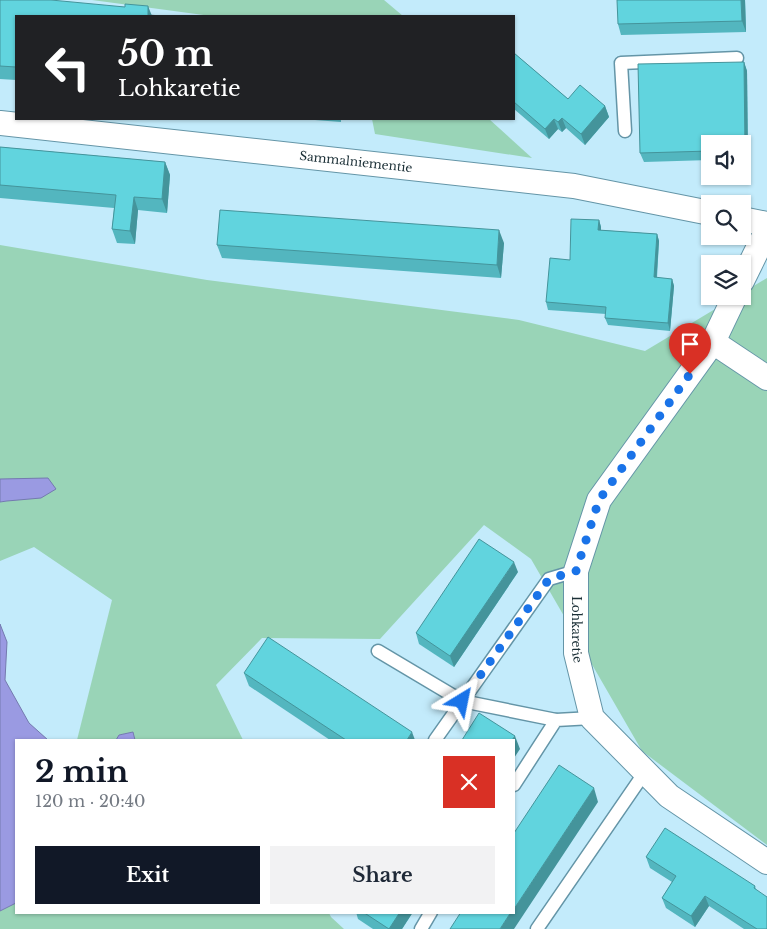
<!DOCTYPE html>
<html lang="en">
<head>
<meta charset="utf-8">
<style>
	body { margin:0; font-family:"Libre Baskerville",serif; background:#f2f2f3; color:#1f2937; height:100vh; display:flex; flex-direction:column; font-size:19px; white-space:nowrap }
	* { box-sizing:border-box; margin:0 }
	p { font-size:16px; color:#747a83 }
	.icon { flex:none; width:28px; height:28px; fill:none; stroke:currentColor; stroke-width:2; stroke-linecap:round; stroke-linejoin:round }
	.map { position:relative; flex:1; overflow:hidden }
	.drawer { position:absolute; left:15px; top:739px; width:500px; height:175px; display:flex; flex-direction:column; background:#fff; border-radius:0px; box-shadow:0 1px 4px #0004 }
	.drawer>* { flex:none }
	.hud { position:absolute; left:15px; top:15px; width:500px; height:105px; border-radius:0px; box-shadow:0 1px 4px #0004; background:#202124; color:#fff; overflow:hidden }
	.tools { position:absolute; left:701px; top:135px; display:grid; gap:10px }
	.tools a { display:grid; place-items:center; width:50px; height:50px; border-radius:0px; background:#fff; box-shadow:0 1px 4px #0004; font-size:25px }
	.pin { position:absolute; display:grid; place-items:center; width:42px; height:42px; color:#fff; margin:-51px -21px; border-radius:50% 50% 50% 0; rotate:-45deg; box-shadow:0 0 5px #0007 }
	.pin .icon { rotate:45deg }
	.me { position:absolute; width:55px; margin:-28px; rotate:35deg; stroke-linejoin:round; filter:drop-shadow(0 0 4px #0008) }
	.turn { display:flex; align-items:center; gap:18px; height:105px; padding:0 20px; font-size:22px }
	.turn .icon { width:65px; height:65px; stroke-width:2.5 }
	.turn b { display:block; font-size:35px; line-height:42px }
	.round { display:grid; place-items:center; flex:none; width:52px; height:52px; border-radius:0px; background:#f2f2f3 }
	.headline { display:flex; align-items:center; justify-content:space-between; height:85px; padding:0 20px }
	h1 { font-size:30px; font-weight:800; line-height:38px; color:#111827 }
	.primary-button { display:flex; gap:10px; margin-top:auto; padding:10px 20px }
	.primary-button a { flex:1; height:58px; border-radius:0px; background:#111827; color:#fff; font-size:20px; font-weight:800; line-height:58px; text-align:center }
	.primary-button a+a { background:#f2f2f3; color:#1f2937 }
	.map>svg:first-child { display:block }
	.green { fill:#99d4b7 }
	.water { fill:#9a9ae2; stroke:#747aaf }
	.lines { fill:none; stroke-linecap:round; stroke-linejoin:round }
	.service-casing { stroke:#6495a7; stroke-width:15 }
	.minor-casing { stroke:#6495a7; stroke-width:26 }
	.service { stroke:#fff; stroke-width:12 }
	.minor { stroke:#fff; stroke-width:24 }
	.wall { fill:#53b6bf }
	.shaded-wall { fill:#44949b }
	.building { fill:#61d4de; stroke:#44949b }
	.route { stroke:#1a73e8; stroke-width:9; stroke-dasharray:0 16.2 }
	.labels { text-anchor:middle; stroke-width:4; stroke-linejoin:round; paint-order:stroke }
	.street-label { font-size:12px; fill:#1c3037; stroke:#e1f5fd }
</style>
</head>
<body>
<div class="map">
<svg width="767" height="929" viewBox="0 0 767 929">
	<rect width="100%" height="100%" fill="#c3ebfb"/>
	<g class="green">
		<polygon points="92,0 384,0 403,16 211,16"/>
		<polygon points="372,119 489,119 532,158 375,134"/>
		<polygon points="0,245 207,280 519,320 645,351 767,278 767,845 642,751 531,559 484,525 380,639 262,638 216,685 243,740 135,740 133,732 119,735 116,740 77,740 112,600 34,547 0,561 0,502 7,501 8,479 0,479"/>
		<polygon points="16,903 16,912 329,913 331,917 344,929 0,929 0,911"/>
	</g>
	<g class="water">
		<polygon points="48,478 56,489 41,498 7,501 0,502 0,479"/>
		<polygon points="0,624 7,642 5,680 29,723 48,740 16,740 16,903 0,911"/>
		<polygon points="133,732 135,740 116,740 119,735"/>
	</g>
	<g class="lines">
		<g class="service-casing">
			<g id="service">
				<polyline points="625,131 621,63 737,58"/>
				<polyline points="378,651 462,701 556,720"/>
				<polyline points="435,740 549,579 576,571"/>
				<polyline points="514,785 556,720 592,718"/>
				<polyline points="421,929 431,912"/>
				<polyline points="537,929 645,772"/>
			</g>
		</g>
		<g class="minor-casing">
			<g id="minor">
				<path id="s1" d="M0,123L574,186L710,213"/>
				<polyline points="742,219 767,224"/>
				<polyline points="742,281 767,230"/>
				<path id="s2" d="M735,296L713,342L599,500L576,571V653L592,718L669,796L767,862"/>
				<polyline points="713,342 767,378"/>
			</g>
		</g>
		<use href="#service" class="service"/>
		<use href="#minor" class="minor"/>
	</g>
	<g class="wall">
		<polygon points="0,0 125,7 148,6 16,16 16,80 0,79"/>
		<polygon points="745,0 746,32 621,35 618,24"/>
		<polygon points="514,53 568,99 605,106 609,117 585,145 566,128 562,132 558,129 549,139 514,109"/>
		<polygon points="744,62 747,71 748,160 742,160 742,144 710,144 710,160 644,162 640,153"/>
		<polygon points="302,119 341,119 341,122"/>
		<polygon points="0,147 165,162 170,175 167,213 138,210 135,244 117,243 112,229 114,208 0,198"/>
		<polygon points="599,220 601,227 601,230 657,234 659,241 657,278 672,279 674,286 670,331 608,325 605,318 606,314 548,310 546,302"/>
		<polygon points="504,243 501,278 222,258 217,245"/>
		<polygon points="518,572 454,667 419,644 416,633"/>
		<polygon points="244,673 415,740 330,740 249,686"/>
		<polygon points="646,857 755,886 767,929 744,929 709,906 695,927 666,908 662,898 672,882 650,868"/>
		<polygon points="356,912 413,912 402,929 373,929 358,919"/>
	</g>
	<g class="shaded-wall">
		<polygon points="741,0 745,0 746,32 742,21"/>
		<polygon points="148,6 152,16 148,15"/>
		<polygon points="744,62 747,71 748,160 745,150"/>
		<polygon points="605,106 609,117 585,145 581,134"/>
		<polygon points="562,118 566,128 562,132 558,122"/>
		<polygon points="554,119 558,129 549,139 545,129"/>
		<polygon points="165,162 170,175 167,213 162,199"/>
		<polygon points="134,197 138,210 135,244 130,231"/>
		<polygon points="599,220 601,227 601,237 598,230"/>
		<polygon points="499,230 504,243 501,278 497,265"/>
		<polygon points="657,234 659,241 656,285 654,277"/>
		<polygon points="672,279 674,286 670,331 668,323"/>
		<polygon points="514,562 518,572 454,667 450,656"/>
		<polygon points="412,732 415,740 407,740"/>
		<polygon points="515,736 520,749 514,758 514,740 512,740"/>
		<polygon points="594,788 598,802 514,929 500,929 511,912 514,912 514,909"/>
		<polygon points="705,896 709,906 695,927 691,916"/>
		<polygon points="400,912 413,912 402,929 389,929"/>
	</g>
	<g class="building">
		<polygon points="0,0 51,0 125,7 125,4 148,6 148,15 162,16 16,16 16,67 0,66"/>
		<polygon points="617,0 741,0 742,21 618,24"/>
		<polygon points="514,53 568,99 580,85 605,106 581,134 562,118 558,122 554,119 545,129 514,102"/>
		<polygon points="744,62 745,150 742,150 742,144 710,144 710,151 640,153 638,64"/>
		<polygon points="0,147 165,162 162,199 134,197 130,231 112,229 116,195 0,185"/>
		<polygon points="220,210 499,230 497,265 217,245"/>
		<polygon points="571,219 599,220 598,230 657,234 654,277 672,279 668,323 605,318 606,307 546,302 550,258 570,260"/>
		<polygon points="479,539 514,562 450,656 416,633"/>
		<polygon points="268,637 412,732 407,740 346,740 244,673"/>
		<polygon points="479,713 515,736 512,740 462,740"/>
		<polygon points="559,765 594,788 514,909 514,833"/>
		<polygon points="665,828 755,886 754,888 767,897 767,929 757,929 705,896 691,916 662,898 676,876 646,857"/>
		<polygon points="363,912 400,912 389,929"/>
		<polygon points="461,912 511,912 500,929 450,929"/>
	</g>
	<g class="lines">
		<polyline class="route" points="462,701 549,579 576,571 599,500 690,374"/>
	</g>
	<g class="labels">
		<g class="street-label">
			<text dy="4" stroke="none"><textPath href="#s1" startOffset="358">Sammalniementie</textPath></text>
			<text dy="4" stroke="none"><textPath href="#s2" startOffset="379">Lohkaretie</textPath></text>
		</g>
	</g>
</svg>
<div class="tools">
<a><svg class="icon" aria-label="sound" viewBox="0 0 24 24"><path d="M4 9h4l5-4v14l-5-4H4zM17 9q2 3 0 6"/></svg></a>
<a><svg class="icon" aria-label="search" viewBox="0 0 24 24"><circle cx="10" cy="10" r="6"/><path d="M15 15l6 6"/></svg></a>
<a><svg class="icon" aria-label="layers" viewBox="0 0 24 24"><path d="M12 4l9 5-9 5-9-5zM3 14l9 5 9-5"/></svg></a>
</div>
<div class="pin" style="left:690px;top:374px;background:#d93025"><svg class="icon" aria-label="arrive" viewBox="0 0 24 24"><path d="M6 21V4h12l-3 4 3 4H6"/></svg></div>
<svg class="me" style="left:462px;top:701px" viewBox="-20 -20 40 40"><path d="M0-17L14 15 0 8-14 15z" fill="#1a73e8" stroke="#fff" stroke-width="4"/></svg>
<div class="hud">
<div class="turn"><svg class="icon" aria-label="left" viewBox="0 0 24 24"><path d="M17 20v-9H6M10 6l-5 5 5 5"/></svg><div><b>50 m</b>Lohkaretie</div></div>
</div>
<section class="drawer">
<div class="headline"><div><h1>2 min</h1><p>120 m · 20:40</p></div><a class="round" style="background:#d93025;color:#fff"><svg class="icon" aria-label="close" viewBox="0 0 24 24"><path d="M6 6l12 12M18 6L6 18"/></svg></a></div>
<div class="primary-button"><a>Exit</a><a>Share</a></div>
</section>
</div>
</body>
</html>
